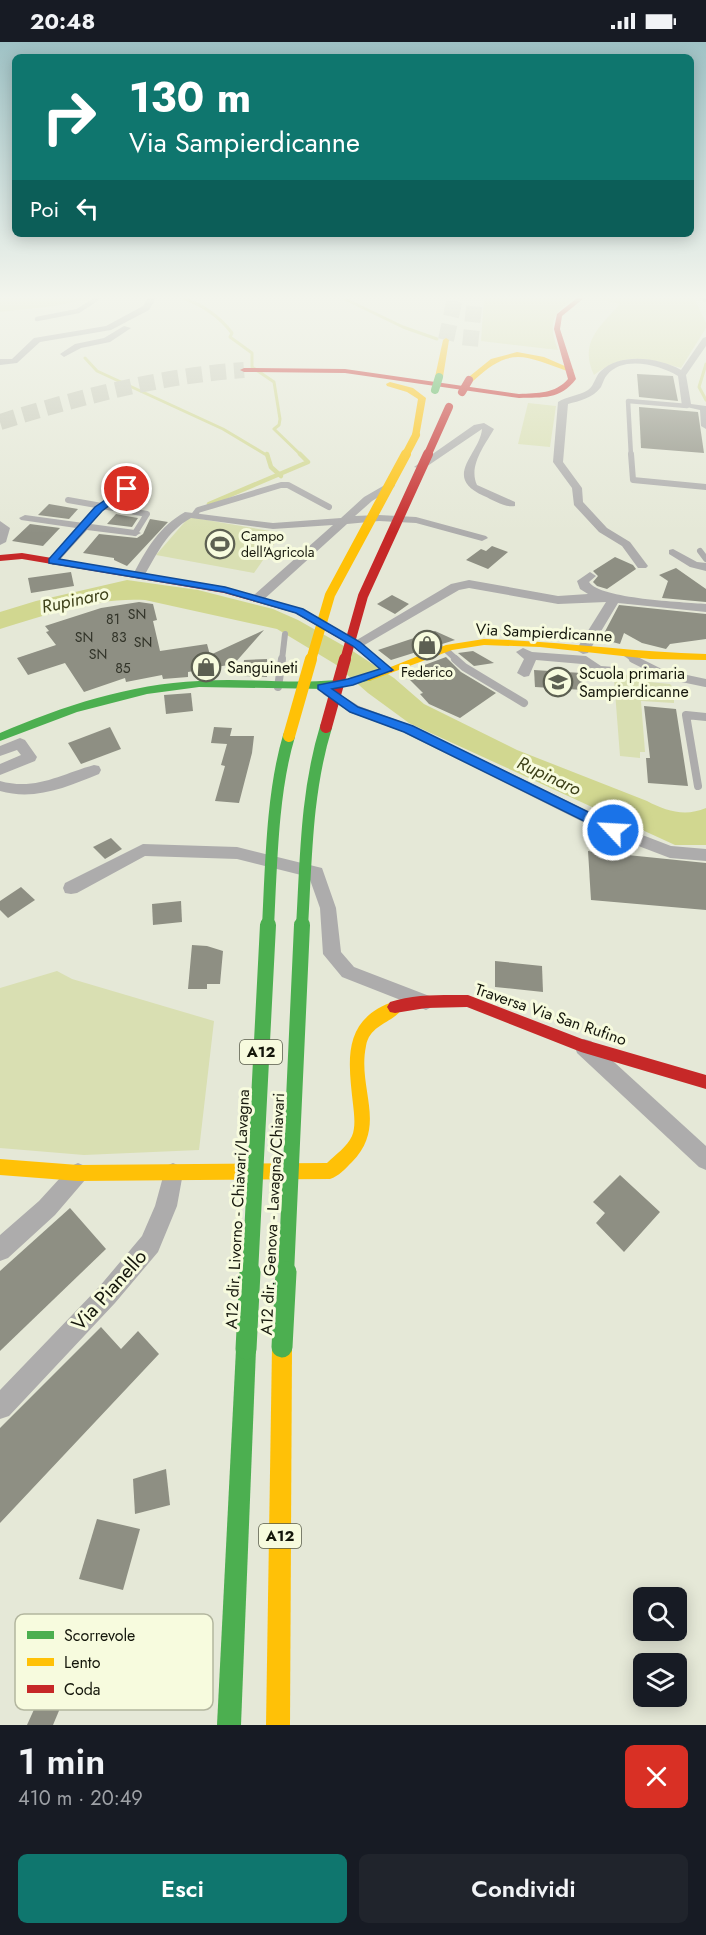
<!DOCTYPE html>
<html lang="it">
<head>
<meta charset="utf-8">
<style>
	body { margin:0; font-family:Jost,sans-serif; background:#20242c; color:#f1f3f6; height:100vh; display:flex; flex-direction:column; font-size:22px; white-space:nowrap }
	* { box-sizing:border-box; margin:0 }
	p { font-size:20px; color:#9ea1a6 }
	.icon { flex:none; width:33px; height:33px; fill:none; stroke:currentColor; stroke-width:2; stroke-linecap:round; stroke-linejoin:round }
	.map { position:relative; height:1683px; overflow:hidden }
	.drawer { display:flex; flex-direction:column; background:#171b24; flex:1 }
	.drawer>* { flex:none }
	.top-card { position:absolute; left:12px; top:12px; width:682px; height:183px; border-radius:9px; box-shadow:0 3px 15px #0003; background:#0f766e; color:#fff; overflow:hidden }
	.fabs { position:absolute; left:633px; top:1545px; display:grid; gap:12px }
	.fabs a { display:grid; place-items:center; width:54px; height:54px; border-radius:9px; background:#171b24; box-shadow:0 3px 15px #0003; font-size:30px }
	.pin { position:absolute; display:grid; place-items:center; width:51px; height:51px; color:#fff; margin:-26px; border:3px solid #fff; border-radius:50%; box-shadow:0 2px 6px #0007 }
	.me { position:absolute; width:66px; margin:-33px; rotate:295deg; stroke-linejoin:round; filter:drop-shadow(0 0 4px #0008) }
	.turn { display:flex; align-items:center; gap:21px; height:126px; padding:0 18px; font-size:27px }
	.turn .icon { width:78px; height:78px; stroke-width:2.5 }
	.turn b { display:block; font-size:42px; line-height:51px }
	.then { display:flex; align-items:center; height:57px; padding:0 18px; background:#0003; gap:12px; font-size:22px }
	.round { display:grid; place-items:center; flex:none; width:63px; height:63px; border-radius:9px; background:#20242c }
	.overview { display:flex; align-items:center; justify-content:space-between; height:102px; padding:0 18px }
	h1 { font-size:36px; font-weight:600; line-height:45px }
	.primary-button { display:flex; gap:12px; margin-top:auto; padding:12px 18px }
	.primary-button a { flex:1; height:69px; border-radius:9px; background:#0f766e; color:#fff; font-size:24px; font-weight:600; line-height:69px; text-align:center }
	.primary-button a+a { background:#20242c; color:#f1f3f6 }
	.status { display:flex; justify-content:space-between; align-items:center; height:42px; padding:0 30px; background:#171b24; direction:ltr }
	.status svg { height:16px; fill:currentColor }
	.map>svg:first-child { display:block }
	.green { fill:#d9dfb2 }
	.water { fill:#d1d790 }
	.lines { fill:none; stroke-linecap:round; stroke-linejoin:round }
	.stream-far1 { stroke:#d1d790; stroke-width:3 }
	.stream { stroke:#d1d790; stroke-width:4.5 }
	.building { fill:#8e8f83 }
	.highway-tunnel { stroke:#c6c8b8; stroke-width:16; stroke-dasharray:16 8; stroke-linecap:butt }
	.lane-far2 { stroke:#adacac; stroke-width:4.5 }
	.lane-far1 { stroke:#adacac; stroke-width:6 }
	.lane { stroke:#adacac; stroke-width:8 }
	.street { fill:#adacac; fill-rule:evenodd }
	.fast { fill:#4caf50; fill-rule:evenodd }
	.slow { fill:#ffc107; fill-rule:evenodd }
	.jam { fill:#c62828; fill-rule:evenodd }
	.fast-bridge-far3 { stroke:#4caf50; stroke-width:8 }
	.fast-bridge-far2 { stroke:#4caf50; stroke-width:12 }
	.fast-bridge-far1 { stroke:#4caf50; stroke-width:16 }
	.fast-bridge { stroke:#4caf50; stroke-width:21 }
	.slow-bridge-far2 { stroke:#ffc107; stroke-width:8 }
	.slow-bridge-far1 { stroke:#ffc107; stroke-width:10 }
	.slow-bridge { stroke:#ffc107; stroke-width:12 }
	.jam-bridge-far2 { stroke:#c62828; stroke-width:8 }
	.jam-bridge-far1 { stroke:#c62828; stroke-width:10 }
	.jam-bridge { stroke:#c62828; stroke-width:12 }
	.route { fill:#1a73e8; stroke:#114b97; stroke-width:1.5 }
	.labels { text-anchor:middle; stroke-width:6; stroke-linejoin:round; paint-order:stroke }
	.far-poi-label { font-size:14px; fill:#14160b; stroke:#f7fbde; text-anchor:start }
	.number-label { font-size:14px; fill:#323429 }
	.shield { fill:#f7fbde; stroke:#585b4a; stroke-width:1.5 }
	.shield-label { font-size:15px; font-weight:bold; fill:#14160b }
	.street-label { font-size:16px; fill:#14160b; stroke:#f7fbde }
	.poi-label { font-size:16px; fill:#14160b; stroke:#f7fbde; text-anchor:start }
	.water-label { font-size:18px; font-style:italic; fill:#3d4018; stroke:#f7fbde }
	.near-street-label { font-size:20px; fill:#14160b; stroke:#f7fbde }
	.key { fill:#f7fbde; stroke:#b3b69f; stroke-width:1.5 }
	.key-label { font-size:16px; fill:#14160b }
</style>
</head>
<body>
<div class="status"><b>20:48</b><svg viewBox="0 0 49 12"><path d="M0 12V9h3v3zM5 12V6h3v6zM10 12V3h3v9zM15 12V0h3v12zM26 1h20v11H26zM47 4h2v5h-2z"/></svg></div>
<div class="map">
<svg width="706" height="1683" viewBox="0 0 706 1683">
	<rect width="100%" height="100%" fill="#e5e8d7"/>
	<g class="green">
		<polygon points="0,256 92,256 55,264 0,270"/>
		<path d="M484,256H575C551,272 548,282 558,308L481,299Z"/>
		<path d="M593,256H694L706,281V286L681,326C645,316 626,309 594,333C579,300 599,286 620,262Z"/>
		<polygon points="528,361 556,364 550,405 518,402"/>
		<polygon points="189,475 282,491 254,531 156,513"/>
		<polygon points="628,632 638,636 639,639 670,642 683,656 674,656 674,661 641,659 645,710 640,710 640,716 620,714 614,637 627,638 625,634"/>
		<polygon points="57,929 72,937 214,979 199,1108 84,1113 0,1106 0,946"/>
	</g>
	<path class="water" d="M127,538L198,548L273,567L298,578L351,608L394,636L424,662L517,708L647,759C666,769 685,775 706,766V803H675L409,681L368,651L335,622L277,587L145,558C96,555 46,573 0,587V570L36,559Z"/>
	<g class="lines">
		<g class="stream-far1">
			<path d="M183,256C203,263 219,274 232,291L230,295L252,311V325L274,340L280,377L279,383L274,387L302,414"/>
			<polyline points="343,256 403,285 437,297"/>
			<polyline points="85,316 97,329 223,387 268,414"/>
			<polyline points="706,322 699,345 706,358"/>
		</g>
		<g class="stream">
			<polyline points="267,412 271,425 281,434"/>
			<polyline points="209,462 308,420 300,412"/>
		</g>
	</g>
	<g class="building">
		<polygon points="637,332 673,334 678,359 639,355"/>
		<polygon points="639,365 698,370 704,411 641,406"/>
		<polygon points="49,462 78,467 69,477 38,473"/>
		<polygon points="116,472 126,474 138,476 132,485 107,482"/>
		<polygon points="150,477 168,480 127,524 114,518 114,516 83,511 99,492 137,496 143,492"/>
		<polygon points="30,482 60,486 43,504 12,499"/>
		<polygon points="492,504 508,510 488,527 466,518 481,507 486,509"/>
		<polygon points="615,515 633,523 636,527 607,547 597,544 593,540 598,534 593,529"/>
		<polygon points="676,526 706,547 706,560 662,556 668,539 659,533"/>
		<polygon points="71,530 74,544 31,551 28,536"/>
		<polygon points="392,553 409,562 395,572 377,562"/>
		<polygon points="139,560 153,562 157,578 153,579 160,609 207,602 210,613 264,588 234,622 188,630 188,635 163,637 162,633 126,640 125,636 84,650 65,621 28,633 17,616 56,603 46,590 49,589 45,584 101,566"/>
		<polygon points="619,563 706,572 706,597 670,602 666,607 642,601 624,591 620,602 601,597"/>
		<polygon points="435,589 455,598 391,618 378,608"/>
		<polygon points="473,609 494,621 474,624 458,611"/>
		<polygon points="446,615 461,630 496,651 460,676 429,662 420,652 423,651 403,631"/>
		<polygon points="267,617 267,635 243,634 244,618"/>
		<polygon points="534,628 582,631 583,648 535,645"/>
		<polygon points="191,651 193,669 166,672 164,653"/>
		<polygon points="644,664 676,667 688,744 648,741 646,716 650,716"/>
		<polygon points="110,685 121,707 81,722 68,701"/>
		<polygon points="214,685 232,686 230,694 254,694 252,711 239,761 215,759 225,724 221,723 227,702 211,701"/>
		<polygon points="111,796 122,807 105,817 93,805"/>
		<polygon points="588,809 706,821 706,868 591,858"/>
		<polygon points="21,845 35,858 8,876 0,868 0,859"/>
		<polygon points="181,859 182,880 153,883 152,862"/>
		<polygon points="192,903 207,904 223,909 220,942 207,942 207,947 188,947"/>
		<polygon points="495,919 542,924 543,950 495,945"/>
		<polygon points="620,1133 660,1170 624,1210 596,1181 605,1171 593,1160"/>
		<polygon points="70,1166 106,1207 0,1309 0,1229"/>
		<polygon points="101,1285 121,1307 138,1289 159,1312 0,1481 0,1386"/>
		<polygon points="166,1427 170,1463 135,1472 133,1437"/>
		<polygon points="97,1477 140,1487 123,1548 79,1537"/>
		<polygon points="51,1630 71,1640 53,1683 27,1683"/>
	</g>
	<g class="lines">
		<g class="highway-tunnel">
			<polyline points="446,298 455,256"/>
			<polyline points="470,304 475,256"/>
			<path d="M0,380C80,355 160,334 244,328"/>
		</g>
		<g class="lane-far2">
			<polyline points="37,277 78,269 98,256"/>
			<polyline points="631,414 628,359 687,364"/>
		</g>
		<g class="lane-far1">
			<polyline points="631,412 633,438 706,445"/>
			<polyline points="68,458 147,472 135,491"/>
			<polyline points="195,472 198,468 281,443 288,443 329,465"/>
			<polyline points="84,484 111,456 127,447"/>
			<polyline points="700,509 706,517"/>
			<polyline points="446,608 457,618"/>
			<polyline points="625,611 635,618"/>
			<polyline points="282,618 285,592"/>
		</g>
		<g class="lane">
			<polyline points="455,617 464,625 524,661"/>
			<polyline points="633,617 663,632 706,641"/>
			<polyline points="278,645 282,617"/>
			<polyline points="698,744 686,673 706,675"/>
		</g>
		<g class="street">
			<polygon points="148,256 156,256 149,268 111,288 40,300 17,321 0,323 0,317 12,317 34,296 106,284 143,264"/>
			<polygon points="701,256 706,256 706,260 703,260"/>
			<polygon points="124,284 131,286 110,300 81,306 64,315 60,312 75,302 104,296"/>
			<path d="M706,295V304L686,333L691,362L706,364V387L701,384L700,368L682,364L678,334C660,323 623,313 607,333C604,336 603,341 601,345C593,356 579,359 568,362L563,420L582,446L583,460L607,486L630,500L648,524L646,526H638L622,504L599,490L574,463L572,446L553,420L558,360C567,354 579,354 588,348C595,343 595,334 601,329C621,310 660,316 681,328L703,296Z"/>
			<path d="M484,381L494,387C485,403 468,424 477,443L515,460V464C505,466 493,458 484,454C441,435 480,412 482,387L423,427L414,425L474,383Z"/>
			<path d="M390,440L395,443L394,445L372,459L355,474L379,473L416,475L486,494L488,496L482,499L416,481L379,479L347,482L261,560H253V554L333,483L273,487L191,476C166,490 157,512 143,536L139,537L133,533C146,507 160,484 185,470L273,481L341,476L364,455Z"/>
			<polygon points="25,473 135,488 141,491 135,494 87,488 57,521 53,523 47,519 76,486 21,478 19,476"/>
			<polygon points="0,479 10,486 6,500 0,503"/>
			<polygon points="673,507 697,520 706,521 706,529 690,525 669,512 669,508"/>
			<path d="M590,530L596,534L589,540C600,557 683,560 706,562V570L618,561L588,611L583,612L576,608L606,560L558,562L469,546L459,548L361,605L356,606L350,602L451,542L469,538L558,554L588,552L580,547L577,539Z"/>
			<polygon points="523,606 532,610 586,614 601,624 614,625 621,629 614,633 597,632 582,622 536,618 529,634 524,635 517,631 524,617 516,610"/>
			<polygon points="328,645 359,664 413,684 619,784 671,804 706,807 706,819 670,816 607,792 403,690 349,670 323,652 321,649"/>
			<polygon points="20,696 25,698 37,715 35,719 0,733 0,722 21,713 17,708 0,714 0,704"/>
			<path d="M94,723L99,724L101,728L99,732C67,745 35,759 0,749V739C36,749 61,732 94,723Z"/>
			<polygon points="143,802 237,805 322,826 336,866 341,910 354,925 432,955 435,960 432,965 426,968 342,935 323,912 320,866 309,835 237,817 145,814 77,851 71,852 65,851 63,846 65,841"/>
			<polygon points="584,997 591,999 706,1104 706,1128 699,1125 577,1011 575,1005 577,999"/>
			<polygon points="78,1121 85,1124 88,1131 85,1138 55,1173 8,1216 0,1219 0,1193 39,1159 71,1124"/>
			<polygon points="173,1121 180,1124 183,1131 177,1164 158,1210 115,1261 9,1374 0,1377 0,1348 99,1245 142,1194 155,1164 166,1124"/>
		</g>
		<g class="fast">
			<path d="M368,633L372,634V638L326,647L199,645L147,652L77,670L0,699V691C63,664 130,642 199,639C256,635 311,646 368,633Z"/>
			<polygon points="246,1297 253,1300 256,1307 241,1683 217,1683 236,1307 239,1300"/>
		</g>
		<g class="slow">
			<polygon points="446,296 449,298 443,335 439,337 435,335 443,298"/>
			<path d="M517,310L544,315L574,328L570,330C525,315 512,302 472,340L465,338L491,317Z"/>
			<polygon points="390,340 413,346 426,356 419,395 412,393 418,357 407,350 387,344 386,342"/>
			<path d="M484,597C558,599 632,610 706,612V618L650,617L540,605L484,603L452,608L372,638L368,639L363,636L446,603Z"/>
			<path d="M395,959L400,960L403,965C395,981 370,981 366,1004C357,1047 388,1083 352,1120C345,1127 339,1134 330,1137L78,1139L0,1133V1117L78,1123L327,1121C335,1113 347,1105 352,1094C356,1085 354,1071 353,1062C348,1017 342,977 395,959Z"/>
			<polygon points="282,1295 289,1298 292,1305 290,1683 266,1683 272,1305 275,1298"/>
		</g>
		<g class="jam">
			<path d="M577,256H584L562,274L560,287L576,337C560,358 543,355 519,356L345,331L244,330L240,328L244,326L345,327L519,352C538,351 555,352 568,337L554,287L557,272Z"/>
			<polygon points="22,511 225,545 303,567 360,600 393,628 392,630 384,630 352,604 295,571 224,551 22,517 0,519 0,513"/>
			<path d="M468,953L582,997L706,1033V1047L581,1010L467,965L426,966L395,971L390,970L387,965L390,960C414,952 442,953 468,953Z"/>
		</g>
		<polyline class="fast-bridge-far3" points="435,348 439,335"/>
		<g class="fast-bridge-far2">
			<path d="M268,885C271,826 272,750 289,694"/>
			<path d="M302,885C306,818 306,750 326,685"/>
		</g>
		<g class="fast-bridge-far1">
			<polyline points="250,1232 268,883"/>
			<polyline points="286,1232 302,883"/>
		</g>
		<g class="fast-bridge">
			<polyline points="282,1305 286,1230"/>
			<polyline points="246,1307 250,1230"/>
		</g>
		<polyline class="slow-bridge-far2" points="405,414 416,393"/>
		<polyline class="slow-bridge-far1" points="311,618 330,553 406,412"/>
		<polyline class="slow-bridge" points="289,694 311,617"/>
		<g class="jam-bridge-far2">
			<polyline points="462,350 469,338"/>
			<polyline points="427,414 449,365"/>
		</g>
		<polyline class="jam-bridge-far1" points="345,618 363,554 428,412"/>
		<polyline class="jam-bridge" points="326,685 345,617"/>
	</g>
	<linearGradient id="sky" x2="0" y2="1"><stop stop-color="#9fc2c5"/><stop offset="0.52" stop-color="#f3f5ed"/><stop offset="1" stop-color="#f3f5ed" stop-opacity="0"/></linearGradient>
	<rect width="706" height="491" fill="url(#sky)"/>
	<polygon class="route" points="124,445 131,447 102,469 59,517 225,545 303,567 360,600 393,628 353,643 332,647 358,665 413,684 617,784 619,788 617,791 608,791 404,690 350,670 318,647 318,643 348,637 380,627 353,604 296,571 224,550 49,521 49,517 95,465"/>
	<defs>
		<g id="stadium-ring" transform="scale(1.5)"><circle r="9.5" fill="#f7fbde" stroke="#5d6052" stroke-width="1.5"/><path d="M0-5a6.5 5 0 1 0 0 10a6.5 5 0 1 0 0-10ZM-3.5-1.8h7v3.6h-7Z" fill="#5d6052"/></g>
		<g id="shop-ring" transform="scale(1.5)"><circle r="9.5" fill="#f7fbde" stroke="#5d6052" stroke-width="1.5"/><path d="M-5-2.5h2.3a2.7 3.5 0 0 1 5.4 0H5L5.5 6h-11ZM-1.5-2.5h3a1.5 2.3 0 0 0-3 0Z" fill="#5d6052"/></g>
		<g id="school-ring" transform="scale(1.5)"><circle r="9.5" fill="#f7fbde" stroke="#5d6052" stroke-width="1.5"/><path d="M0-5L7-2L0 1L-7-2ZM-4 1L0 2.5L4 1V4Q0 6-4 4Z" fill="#5d6052"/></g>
	</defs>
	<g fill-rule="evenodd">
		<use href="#stadium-ring" x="220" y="502"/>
		<use href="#shop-ring" x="427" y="603"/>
		<use href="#shop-ring" x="206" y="625"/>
		<use href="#school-ring" x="558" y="640"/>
	</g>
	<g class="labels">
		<g class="far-poi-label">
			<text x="241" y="499">Campo<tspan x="241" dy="16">dell'Agricola</tspan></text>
			<text x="427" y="635" text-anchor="middle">Federico</text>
		</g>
		<g class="number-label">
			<text x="137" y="577">SN</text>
			<text x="113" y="582">81</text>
			<text x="84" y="600">SN</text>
			<text x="119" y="600">83</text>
			<text x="143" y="605">SN</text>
			<text x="98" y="617">SN</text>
			<text x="123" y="631">85</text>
		</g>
		<g class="shield">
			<rect x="240" y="998" width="42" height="24" rx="4.5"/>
			<rect x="259" y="1482" width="42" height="24" rx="4.5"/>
		</g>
		<g class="shield-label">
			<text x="261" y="1015">A12</text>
			<text x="280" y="1499">A12</text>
		</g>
		<g class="street-label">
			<text transform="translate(544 590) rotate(3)" y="6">Via Sampierdicanne</text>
			<text transform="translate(551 972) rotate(19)" y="6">Traversa Via San Rufino</text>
			<text transform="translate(237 1167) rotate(-87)" y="6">A12 dir. Livorno - Chiavari/Lavagna</text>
			<text transform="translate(272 1172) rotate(-87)" y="6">A12 dir. Genova - Lavagna/Chiavari</text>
		</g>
		<g class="poi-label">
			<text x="227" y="631">Sanguineti</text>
			<text x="579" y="637">Scuola primaria<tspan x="579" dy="18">Sampierdicanne</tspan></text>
		</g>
		<g class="water-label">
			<text transform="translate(75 558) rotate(-12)" y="6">Rupinaro</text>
			<text transform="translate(549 734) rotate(25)" y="6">Rupinaro</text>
		</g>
		<g class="near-street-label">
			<text transform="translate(109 1248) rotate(-48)" y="7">Via Pianello</text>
		</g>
	</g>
	<rect x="15" y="1572" width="198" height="96" rx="9" class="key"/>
	<rect x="27" y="1589" width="27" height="8" fill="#4caf50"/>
	<rect x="27" y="1616" width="27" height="8" fill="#ffc107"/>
	<rect x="27" y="1643" width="27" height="8" fill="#c62828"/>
	<g class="key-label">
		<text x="64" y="1599">Scorrevole</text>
		<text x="64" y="1626">Lento</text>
		<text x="64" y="1653">Coda</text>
	</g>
</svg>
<div class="fabs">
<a><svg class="icon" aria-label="search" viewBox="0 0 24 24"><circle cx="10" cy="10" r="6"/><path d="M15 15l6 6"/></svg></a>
<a><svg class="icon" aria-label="layers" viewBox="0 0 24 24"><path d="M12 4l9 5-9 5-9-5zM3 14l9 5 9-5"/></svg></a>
</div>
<div class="pin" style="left:127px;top:447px;background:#d93025"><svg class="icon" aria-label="arrive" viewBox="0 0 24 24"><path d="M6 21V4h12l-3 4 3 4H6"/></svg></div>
<svg class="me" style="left:613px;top:788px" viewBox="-20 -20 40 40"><circle r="17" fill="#1a73e8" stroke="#fff" stroke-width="3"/><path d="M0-11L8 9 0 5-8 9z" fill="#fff"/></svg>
<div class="top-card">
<div class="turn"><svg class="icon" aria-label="right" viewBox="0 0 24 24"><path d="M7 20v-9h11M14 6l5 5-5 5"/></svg><div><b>130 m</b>Via Sampierdicanne</div></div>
<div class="then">Poi<svg class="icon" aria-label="left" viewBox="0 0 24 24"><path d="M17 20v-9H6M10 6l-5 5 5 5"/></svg></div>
</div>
</div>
<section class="drawer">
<div class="overview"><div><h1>1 min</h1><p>410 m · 20:49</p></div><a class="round" style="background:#d93025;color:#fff"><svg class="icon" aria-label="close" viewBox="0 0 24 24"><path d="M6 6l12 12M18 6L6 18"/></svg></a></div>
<div class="primary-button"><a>Esci</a><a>Condividi</a></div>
</section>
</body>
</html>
